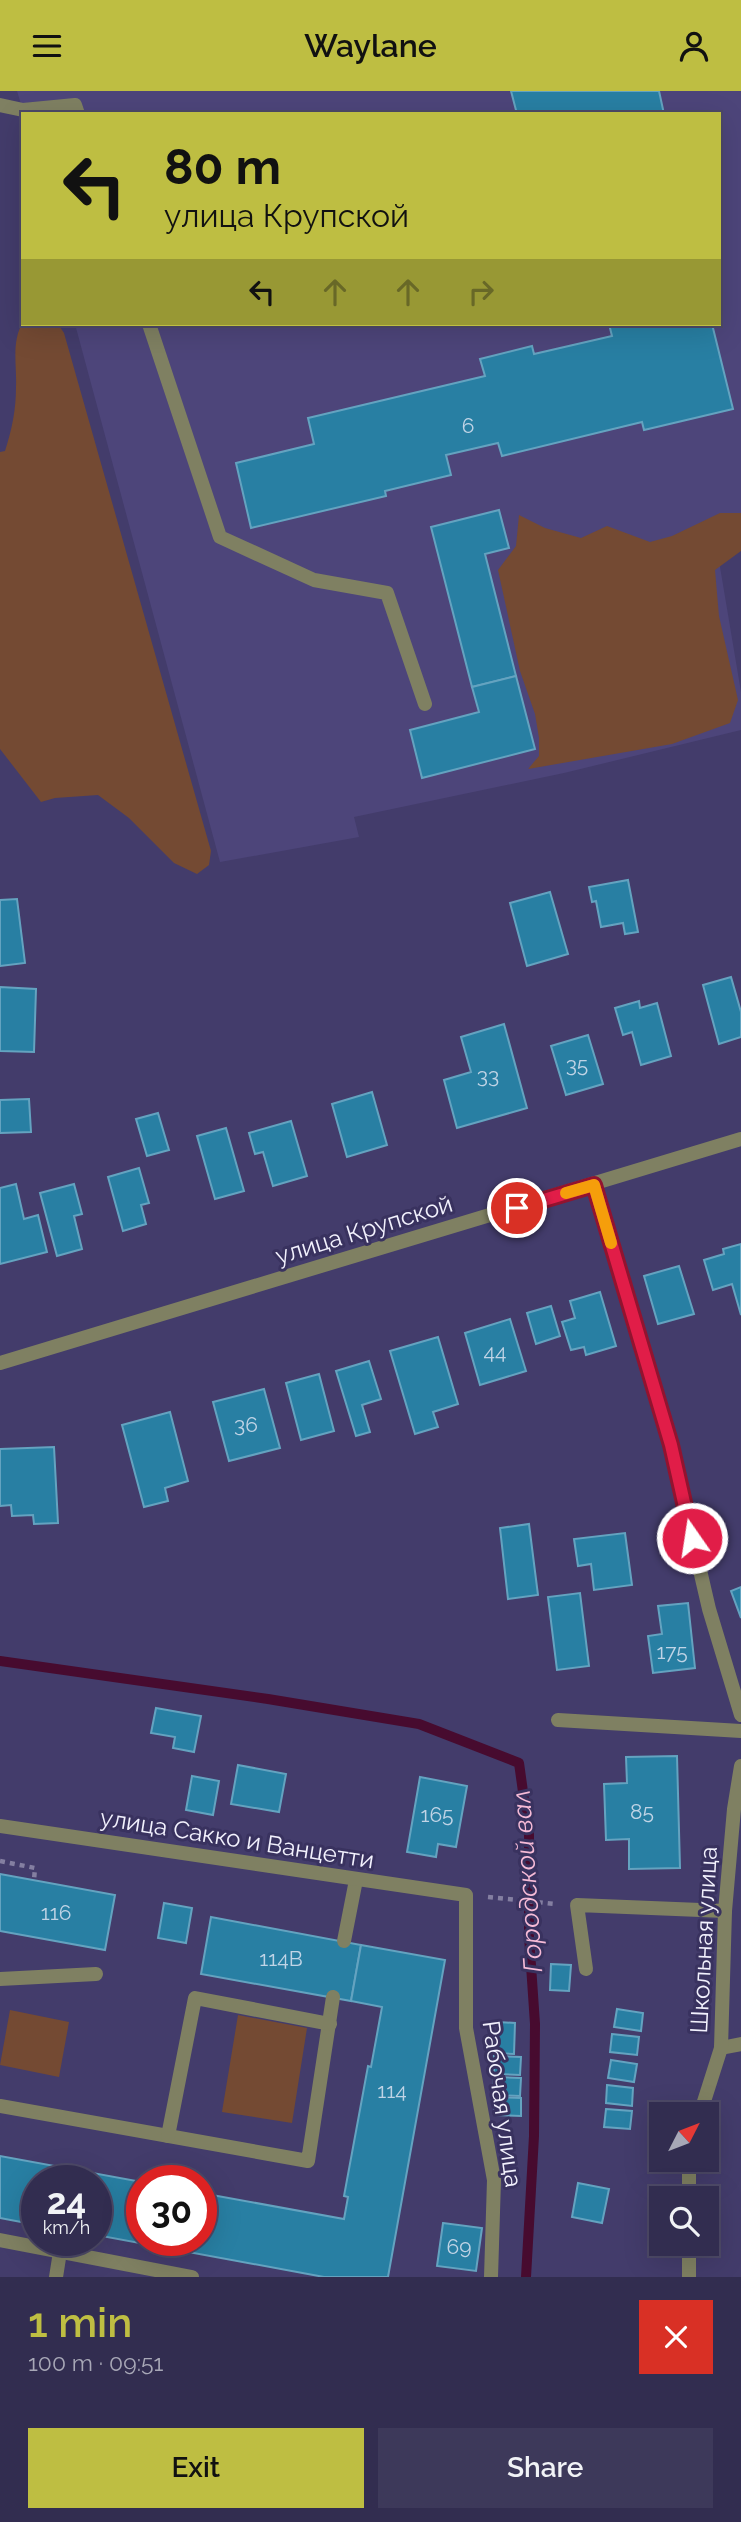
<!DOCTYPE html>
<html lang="en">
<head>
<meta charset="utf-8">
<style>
	body { margin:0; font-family:Raleway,sans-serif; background:#3d395a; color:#f1f3f6; height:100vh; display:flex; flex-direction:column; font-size:26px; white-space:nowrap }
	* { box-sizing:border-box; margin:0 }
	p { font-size:23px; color:#a8a8b7 }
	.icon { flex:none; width:38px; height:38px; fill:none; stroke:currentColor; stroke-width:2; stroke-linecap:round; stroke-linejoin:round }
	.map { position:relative; height:2186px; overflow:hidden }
	.side { display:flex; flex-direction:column; background:#322d50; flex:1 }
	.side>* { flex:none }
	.guide { position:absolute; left:21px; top:21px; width:700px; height:214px; border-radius:0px; box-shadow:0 7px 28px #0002,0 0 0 2px #4d4967; background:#bebe42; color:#111; overflow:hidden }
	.needle { width:46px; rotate:48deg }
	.buttons { position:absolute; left:649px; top:2011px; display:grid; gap:14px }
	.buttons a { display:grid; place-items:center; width:70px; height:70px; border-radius:0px; background:#322d50; box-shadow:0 7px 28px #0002,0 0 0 2px #4d4967; font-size:35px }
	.speed { position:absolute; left:21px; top:2074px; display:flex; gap:14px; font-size:35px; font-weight:700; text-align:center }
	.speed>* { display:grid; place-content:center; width:91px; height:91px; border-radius:50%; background:#322d50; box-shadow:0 7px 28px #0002,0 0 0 2px #4d4967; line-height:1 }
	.speed small { font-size:18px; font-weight:400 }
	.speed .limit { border:10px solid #d22; background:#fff; color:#111 }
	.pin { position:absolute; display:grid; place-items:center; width:60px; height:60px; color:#fff; margin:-30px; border:4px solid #fff; border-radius:50%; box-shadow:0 2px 7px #0007 }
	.me { position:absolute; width:77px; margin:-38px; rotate:347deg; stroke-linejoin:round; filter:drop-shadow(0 0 5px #0008) }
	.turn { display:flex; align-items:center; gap:24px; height:147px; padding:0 28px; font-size:32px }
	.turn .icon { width:91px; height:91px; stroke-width:2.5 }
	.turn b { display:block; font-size:49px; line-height:60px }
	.lanes { display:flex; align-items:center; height:66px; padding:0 28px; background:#0003; justify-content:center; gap:35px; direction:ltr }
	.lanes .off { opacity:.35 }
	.round { display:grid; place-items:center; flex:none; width:74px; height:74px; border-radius:0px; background:#3d395a }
	.head { display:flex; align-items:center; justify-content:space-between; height:119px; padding:0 28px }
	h1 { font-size:42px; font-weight:600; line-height:52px; color:#bebe42 }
	.action { display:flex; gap:14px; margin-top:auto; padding:14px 28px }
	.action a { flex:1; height:80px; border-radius:0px; background:#bebe42; color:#111; font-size:28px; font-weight:600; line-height:80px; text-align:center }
	.action a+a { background:#3d395a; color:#f1f3f6 }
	header { display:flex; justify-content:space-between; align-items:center; height:91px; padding:0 28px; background:#bebe42; color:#111; font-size:32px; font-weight:600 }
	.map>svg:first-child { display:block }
	.built { fill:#4d457a }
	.green { fill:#744a33 }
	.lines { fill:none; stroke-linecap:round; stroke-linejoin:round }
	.stream { stroke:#470b2f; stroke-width:10 }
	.building { fill:#287fa3; stroke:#64a3c0; stroke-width:2 }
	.path { stroke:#847fa1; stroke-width:4.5; stroke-dasharray:5 5; stroke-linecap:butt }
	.service { stroke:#7f8062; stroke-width:14 }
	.minor { stroke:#7f8062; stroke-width:14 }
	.route-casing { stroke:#92132f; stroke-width:18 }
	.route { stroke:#e11d48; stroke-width:12 }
	.slow { stroke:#f59e0b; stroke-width:12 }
	.labels { text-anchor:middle; stroke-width:6; stroke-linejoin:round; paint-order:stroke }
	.number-label { font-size:21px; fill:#c0d4e6 }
	.street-label { font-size:24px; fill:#f2f1fd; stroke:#39325f }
	.water-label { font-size:26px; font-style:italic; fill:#f6bbd7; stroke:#39325f }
</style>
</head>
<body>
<header><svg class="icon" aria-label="menu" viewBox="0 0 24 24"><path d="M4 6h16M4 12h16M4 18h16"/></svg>Waylane<svg class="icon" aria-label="person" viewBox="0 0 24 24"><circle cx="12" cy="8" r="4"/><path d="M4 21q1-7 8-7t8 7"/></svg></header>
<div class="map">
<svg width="741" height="2186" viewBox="0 0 741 2186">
	<rect width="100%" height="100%" fill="#433c6b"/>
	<polygon class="built" points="17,0 741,0 741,458 718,464 741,601 741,639 564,682 354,726 359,746 220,771 75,233 719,233 719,23 24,23"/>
	<g class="green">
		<path d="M23,231L58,233L64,242L211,760L209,774L197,783L174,772L129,727L98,704L55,707L41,711L0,658V361L5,360C12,338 16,319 16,296C17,274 11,251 23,231Z"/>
		<polygon points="720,422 741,422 741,460 715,479 719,525 738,609 730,632 672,653 528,678 539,665 539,647 535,623 520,580 498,479 516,455 519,424 545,437 581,447 607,435 650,451 672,445"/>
		<polygon points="10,1919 69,1931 59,1986 0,1974"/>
		<polygon points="238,1924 307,1937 292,2032 222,2021"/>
	</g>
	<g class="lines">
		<polyline class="stream" points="0,1570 268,1608 419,1633 519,1672 529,1744 529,1845 535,1933 534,2045 526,2186"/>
	</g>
	<g class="building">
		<polygon points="511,0 659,0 664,23 517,23"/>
		<polygon points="609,233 712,233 733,318 644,339 642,331 502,365 498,352 446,364 451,384 385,400 386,405 251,437 236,372 314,353 308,327 485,285 480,268 532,255 534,263 612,245"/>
		<polygon points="499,419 509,457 485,463 516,585 472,596 431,436"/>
		<polygon points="516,585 535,658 422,687 410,639 479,621 472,596"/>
		<polygon points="628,789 638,841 625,843 623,832 601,836 596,810 592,811 589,796"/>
		<polygon points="550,801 568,863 527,875 510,812"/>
		<polygon points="17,808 25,872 0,875 0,809"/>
		<polygon points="731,886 741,921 741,946 719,953 703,894"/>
		<polygon points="0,896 36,898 34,961 0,960"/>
		<polygon points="639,910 640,917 657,912 671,965 641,974 632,941 623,944 615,917"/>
		<polygon points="504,933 527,1017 457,1037 444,989 471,981 461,946"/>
		<polygon points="588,944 603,993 566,1004 551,955"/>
		<polygon points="372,1001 387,1054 347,1066 332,1013"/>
		<polygon points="29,1008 31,1041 0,1042 0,1009"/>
		<polygon points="158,1022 169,1059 147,1065 136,1028"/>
		<polygon points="291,1030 307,1085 273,1095 263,1061 255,1063 249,1042"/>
		<polygon points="226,1037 244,1100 215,1108 197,1045"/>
		<polygon points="139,1077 149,1112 141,1114 146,1133 123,1140 108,1086"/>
		<polygon points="16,1093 24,1128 38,1124 47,1161 0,1173 0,1097"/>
		<polygon points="74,1093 82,1123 74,1125 82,1158 57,1165 40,1102"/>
		<polygon points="741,1153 741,1224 732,1193 713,1199 704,1169 724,1163 723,1158"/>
		<polygon points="679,1175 694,1223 658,1233 644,1185"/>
		<polygon points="600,1201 616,1255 586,1264 584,1256 571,1259 562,1231 575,1227 570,1210"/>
		<polygon points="551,1215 560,1245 536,1253 527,1222"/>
		<polygon points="510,1228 526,1280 480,1294 465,1242"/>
		<polygon points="438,1246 458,1313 433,1321 438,1336 415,1343 390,1260"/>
		<polygon points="369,1270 381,1308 362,1314 370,1341 356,1345 336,1280"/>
		<polygon points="319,1283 334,1340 301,1349 286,1292"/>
		<polygon points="264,1298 280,1357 229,1370 213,1311"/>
		<polygon points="170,1321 188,1390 165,1397 168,1410 144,1416 122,1334"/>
		<polygon points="54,1356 58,1432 34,1433 33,1424 12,1425 11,1414 0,1415 0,1358"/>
		<polygon points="529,1433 538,1504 508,1508 500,1437"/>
		<polygon points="625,1442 632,1494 594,1499 591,1473 578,1475 574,1448"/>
		<polygon points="741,1496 741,1527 731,1500"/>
		<polygon points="580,1502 589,1575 557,1579 548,1506"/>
		<polygon points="688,1512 695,1577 653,1582 648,1545 662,1543 658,1515"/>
		<polygon points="156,1617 201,1625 194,1661 173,1657 175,1646 151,1642"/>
		<polygon points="677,1665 680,1777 629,1778 629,1748 606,1749 604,1693 627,1692 626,1666"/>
		<polygon points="238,1674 286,1683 279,1721 231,1713"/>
		<polygon points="192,1685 219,1690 213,1724 186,1719"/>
		<polygon points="420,1686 467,1695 456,1756 438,1753 436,1766 407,1761"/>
		<polygon points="0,1783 115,1804 105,1859 0,1840"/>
		<polygon points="164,1812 192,1817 186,1852 158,1847"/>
		<polygon points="211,1826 361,1854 351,1910 201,1883"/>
		<polygon points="361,1854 445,1869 388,2186 324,2186 96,2144 96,2090 37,2090 37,2134 0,2127 0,2065 142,2091 142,2149 201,2149 201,2102 344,2128 348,2106 344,2105 359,2024 368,1975 371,1976 382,1916 351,1910"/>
		<polygon points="551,1873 571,1874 569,1900 550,1899"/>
		<polygon points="617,1918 643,1922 641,1940 614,1936"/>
		<polygon points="498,1931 515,1932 514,1963 497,1962"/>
		<polygon points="612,1943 639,1946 637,1964 610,1961"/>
		<polygon points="494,1965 521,1966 520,1984 494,1983"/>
		<polygon points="611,1969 637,1973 634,1991 608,1987"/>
		<polygon points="494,1986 521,1987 520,2005 493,2004"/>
		<polygon points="607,1994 633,1997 632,2015 606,2012"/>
		<polygon points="495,2006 521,2007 521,2025 494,2024"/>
		<polygon points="606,2018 632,2020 630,2038 604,2036"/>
		<polygon points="578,2092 609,2098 602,2132 572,2126"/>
		<polygon points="443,2132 482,2137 476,2180 437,2175"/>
	</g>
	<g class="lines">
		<g class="path">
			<polyline points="0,1770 35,1777 34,1789"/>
			<polyline points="488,1806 556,1813"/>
		</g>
		<g class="service">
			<polyline points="23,19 75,14 78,23"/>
			<polyline points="149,233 220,446 314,489 387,502 425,613"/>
			<polyline points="558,1629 741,1640"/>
			<polyline points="344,1850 356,1789"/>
			<polyline points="586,1878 577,1814 725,1820"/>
			<polyline points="0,1888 96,1883"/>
			<polyline points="0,2015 308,2070 333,1906"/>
			<polyline points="168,2045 195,1907 330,1933"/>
			<polyline points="0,2149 192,2186"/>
			<polyline points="56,2186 60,2161"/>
		</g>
		<g class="minor">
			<polyline points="0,14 23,19"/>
			<polyline points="594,1094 671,1354 709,1518 741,1624"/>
			<polyline points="0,1272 741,1048"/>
			<polyline points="0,1735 466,1804 466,1937 494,2089 491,2186"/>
			<polyline points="721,1957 741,1953"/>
			<polyline points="700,2023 721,1957 725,1820 734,1718 741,1675"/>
			<polyline points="689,2107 689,2068"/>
			<polyline points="689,2186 689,2152"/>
		</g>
	</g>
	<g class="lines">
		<g class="route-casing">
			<polyline id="route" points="517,1117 594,1094 671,1354 692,1447"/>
		</g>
		<use href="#route" class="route"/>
		<polyline class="slow" points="566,1102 594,1094 611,1152"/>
	</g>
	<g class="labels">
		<g class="number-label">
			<text x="468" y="342">6</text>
			<text x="577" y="981">35</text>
			<text x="488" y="992">33</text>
			<text x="495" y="1268">44</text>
			<text x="246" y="1341">36</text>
			<text x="672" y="1568">175</text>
			<text x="642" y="1728">85</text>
			<text x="437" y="1731">165</text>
			<text x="56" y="1829">116</text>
			<text x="281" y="1875">114В</text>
			<text x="392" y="2007">114</text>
			<text x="459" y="2163">69</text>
		</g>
		<g class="street-label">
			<text transform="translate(364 1139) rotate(-17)" y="8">улица Крупской</text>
			<text transform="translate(237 1748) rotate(9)" y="8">улица Сакко и Ванцетти</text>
			<text transform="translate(704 1849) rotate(-87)" y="8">Школьная улица</text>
			<text transform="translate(502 2013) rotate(82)" y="8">Рабочая улица</text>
		</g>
		<g class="water-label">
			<text transform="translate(527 1790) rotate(-94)" y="9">Городской вал</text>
		</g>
	</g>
</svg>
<div class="buttons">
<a><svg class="needle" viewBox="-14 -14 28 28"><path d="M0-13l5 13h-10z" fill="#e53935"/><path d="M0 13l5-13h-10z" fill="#a8a8b7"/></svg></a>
<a><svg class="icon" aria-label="search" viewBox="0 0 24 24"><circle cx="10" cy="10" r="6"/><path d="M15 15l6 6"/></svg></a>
</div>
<div class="speed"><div>24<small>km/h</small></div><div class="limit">30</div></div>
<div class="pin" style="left:517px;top:1117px;background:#d93025"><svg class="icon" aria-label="arrive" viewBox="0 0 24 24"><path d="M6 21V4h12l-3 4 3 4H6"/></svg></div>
<svg class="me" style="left:692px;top:1447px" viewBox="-20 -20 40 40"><circle r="17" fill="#e11d48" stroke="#fff" stroke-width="3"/><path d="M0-11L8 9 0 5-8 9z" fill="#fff"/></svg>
<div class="guide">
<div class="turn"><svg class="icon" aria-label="left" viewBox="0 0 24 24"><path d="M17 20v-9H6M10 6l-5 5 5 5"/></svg><div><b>80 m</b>улица Крупской</div></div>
<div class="lanes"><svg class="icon" aria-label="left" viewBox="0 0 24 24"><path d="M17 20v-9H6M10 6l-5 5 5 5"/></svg><svg class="icon off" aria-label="ahead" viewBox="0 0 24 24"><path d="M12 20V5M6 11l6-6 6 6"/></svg><svg class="icon off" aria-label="ahead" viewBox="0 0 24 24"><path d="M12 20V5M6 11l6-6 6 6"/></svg><svg class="icon off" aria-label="right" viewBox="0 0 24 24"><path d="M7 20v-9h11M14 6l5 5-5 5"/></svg></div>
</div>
</div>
<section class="side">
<div class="head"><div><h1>1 min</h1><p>100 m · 09:51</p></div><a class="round" style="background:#d93025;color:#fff"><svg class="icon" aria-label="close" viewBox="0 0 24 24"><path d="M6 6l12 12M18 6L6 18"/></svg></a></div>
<div class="action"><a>Exit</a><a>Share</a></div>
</section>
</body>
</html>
